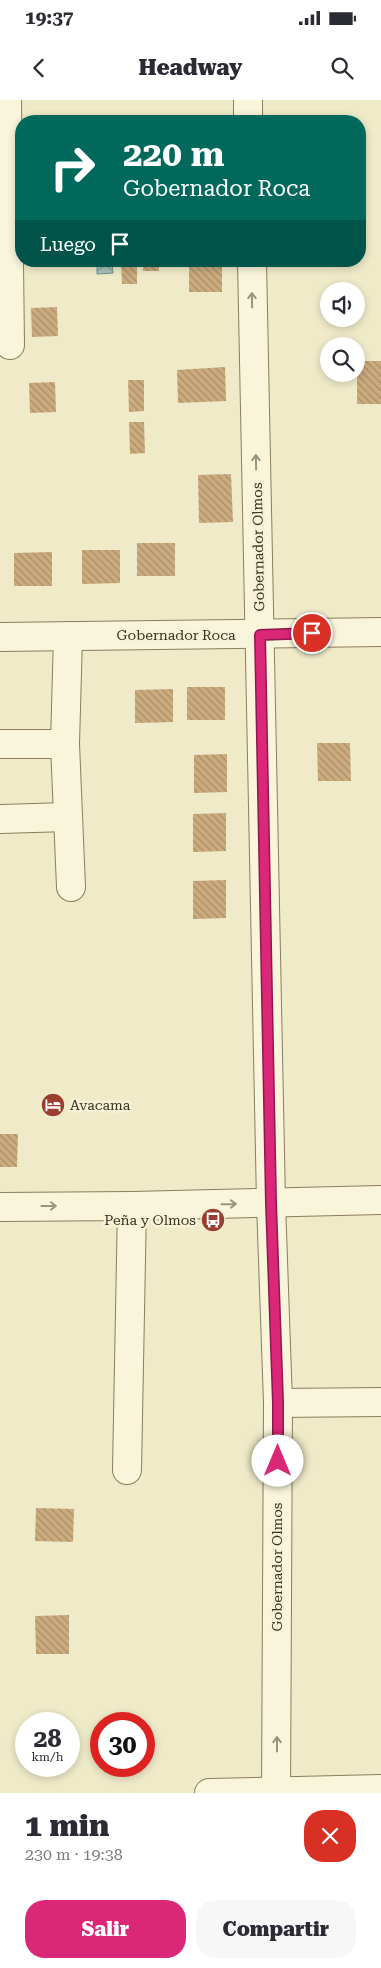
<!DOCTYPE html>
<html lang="es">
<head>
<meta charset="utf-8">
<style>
	body { margin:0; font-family:"Roboto Serif",serif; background:#f7f7f7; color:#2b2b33; height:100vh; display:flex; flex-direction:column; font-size:19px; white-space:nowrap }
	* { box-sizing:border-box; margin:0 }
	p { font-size:16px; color:#7c7c81 }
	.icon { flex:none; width:28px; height:28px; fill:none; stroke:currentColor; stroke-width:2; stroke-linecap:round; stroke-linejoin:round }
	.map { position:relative; height:1693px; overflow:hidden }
	.sheet { display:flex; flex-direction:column; background:#fff; flex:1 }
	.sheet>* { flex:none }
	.banner { position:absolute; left:15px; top:15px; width:351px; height:152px; border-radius:20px; box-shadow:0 2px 8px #0003; background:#00695c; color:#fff; overflow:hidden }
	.fabs { position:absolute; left:320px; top:182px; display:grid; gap:10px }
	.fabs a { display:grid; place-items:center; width:45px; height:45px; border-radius:50%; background:#fff; box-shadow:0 2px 8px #0003; font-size:25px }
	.speed { position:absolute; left:15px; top:1612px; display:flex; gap:10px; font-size:25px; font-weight:700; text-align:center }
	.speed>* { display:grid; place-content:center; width:65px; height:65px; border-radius:50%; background:#fff; box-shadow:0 2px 8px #0003; line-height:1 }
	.speed small { font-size:12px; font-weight:400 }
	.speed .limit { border:8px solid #d22; background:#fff; color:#111 }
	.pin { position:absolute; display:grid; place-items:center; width:42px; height:42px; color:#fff; margin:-21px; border:2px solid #fff; border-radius:50%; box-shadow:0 1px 5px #0007 }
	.me { position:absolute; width:55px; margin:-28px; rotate:0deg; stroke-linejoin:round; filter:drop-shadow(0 0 4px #0008) }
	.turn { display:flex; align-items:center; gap:18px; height:105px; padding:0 25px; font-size:22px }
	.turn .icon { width:65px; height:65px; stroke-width:2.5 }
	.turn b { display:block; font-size:35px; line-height:42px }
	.then { display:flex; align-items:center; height:48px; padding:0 25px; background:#0003; gap:10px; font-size:19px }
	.round { display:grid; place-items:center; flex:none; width:52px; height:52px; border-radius:20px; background:#f7f7f7 }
	.overview { display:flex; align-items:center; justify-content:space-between; height:85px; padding:0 25px }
	h1 { font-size:30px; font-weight:800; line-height:38px }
	.primary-button { display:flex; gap:10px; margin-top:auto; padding:10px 25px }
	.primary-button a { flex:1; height:58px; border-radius:20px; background:#db2777; color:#fff; font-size:20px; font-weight:800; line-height:58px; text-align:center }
	.primary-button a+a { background:#f7f7f7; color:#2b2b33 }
	.status { display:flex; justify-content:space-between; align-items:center; height:35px; padding:0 25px; background:#fff; direction:ltr }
	.status svg { height:14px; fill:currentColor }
	header { display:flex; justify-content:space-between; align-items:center; height:65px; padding:0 25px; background:#fff; font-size:22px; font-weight:800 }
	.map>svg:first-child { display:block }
	.water { fill:url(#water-waves); stroke:#6f918f }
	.building { fill:url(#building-back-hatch) }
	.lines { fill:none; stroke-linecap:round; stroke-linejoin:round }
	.minor-casing { stroke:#8b7d5d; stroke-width:30 }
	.minor { stroke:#f9f5db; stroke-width:28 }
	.oneway { stroke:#9a947e }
	.route-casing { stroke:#8e194d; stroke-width:12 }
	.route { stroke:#db2777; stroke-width:9 }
	.labels { text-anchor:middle; stroke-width:5; stroke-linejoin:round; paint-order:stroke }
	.street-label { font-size:14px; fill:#3b3220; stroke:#f6f2d8 }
	.poi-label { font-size:14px; fill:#3b3220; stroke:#f6f2d8; text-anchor:start }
</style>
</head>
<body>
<div class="status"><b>19:37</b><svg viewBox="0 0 49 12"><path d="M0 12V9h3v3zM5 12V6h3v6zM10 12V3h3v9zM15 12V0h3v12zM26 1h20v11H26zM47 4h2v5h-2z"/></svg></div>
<header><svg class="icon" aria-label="back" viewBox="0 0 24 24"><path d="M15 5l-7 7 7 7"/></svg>Headway<svg class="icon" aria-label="search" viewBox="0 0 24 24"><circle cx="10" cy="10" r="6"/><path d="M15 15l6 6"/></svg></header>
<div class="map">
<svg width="381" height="1693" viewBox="0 0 381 1693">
	<defs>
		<pattern id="water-waves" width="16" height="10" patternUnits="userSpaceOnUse" patternTransform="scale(1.25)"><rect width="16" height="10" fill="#a9c3bf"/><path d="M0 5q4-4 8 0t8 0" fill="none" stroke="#8b9f9b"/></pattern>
		<pattern id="building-back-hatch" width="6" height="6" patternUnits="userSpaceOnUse" patternTransform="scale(1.25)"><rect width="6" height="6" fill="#ccac7e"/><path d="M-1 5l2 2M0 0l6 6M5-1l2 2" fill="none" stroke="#a78d67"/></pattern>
	</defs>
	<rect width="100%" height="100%" fill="#efeac8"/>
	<polygon class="water" points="97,161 112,161 113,173 97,174"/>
	<g class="building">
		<polygon points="121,161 137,161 137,184 122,184"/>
		<rect x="143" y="161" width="16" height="10"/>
		<rect x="189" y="161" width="33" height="31"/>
		<polygon points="57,207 58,236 32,237 31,208"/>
		<rect x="357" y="261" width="24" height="43"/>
		<polygon points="225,267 226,301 178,303 177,270"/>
		<polygon points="128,280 144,280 144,311 129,312"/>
		<polygon points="55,282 56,312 30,313 29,283"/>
		<polygon points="129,322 144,322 145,353 130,354"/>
		<polygon points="231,374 233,422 199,423 198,375"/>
		<rect x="137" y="443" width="38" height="33"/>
		<polygon points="82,450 120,450 120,483 82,484"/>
		<polygon points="52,452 52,486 14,486 14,453"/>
		<rect x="187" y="587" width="38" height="33"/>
		<polygon points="173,589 173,622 135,623 135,590"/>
		<polygon points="317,643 350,643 351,681 318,681"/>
		<polygon points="227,654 227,692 194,693 194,655"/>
		<polygon points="226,713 226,751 193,752 193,714"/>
		<polygon points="226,780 226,818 193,819 193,781"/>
		<polygon points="0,1034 18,1034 17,1067 0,1067"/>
		<polygon points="36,1408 74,1409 73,1442 35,1441"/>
		<polygon points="69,1515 69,1554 36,1554 35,1516"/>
	</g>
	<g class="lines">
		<g class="minor-casing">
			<g id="minor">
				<polyline points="7,0 10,245"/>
				<polyline points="248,0 248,21"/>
				<polyline points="252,161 271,1103 278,1303 276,1693"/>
				<polyline points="68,536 65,644 71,787"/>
				<polyline points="0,537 381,532"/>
				<polyline points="0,644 65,644"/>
				<polyline points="0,719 68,717"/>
				<polyline points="0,1107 132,1106 381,1100"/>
				<polyline points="278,1303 381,1302"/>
				<polyline points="127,1370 132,1106"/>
				<polyline points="209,1693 381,1689"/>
			</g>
		</g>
		<use href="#minor" class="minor"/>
	</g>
	<defs><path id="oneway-shaft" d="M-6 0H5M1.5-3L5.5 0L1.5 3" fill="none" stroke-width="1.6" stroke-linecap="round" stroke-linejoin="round" transform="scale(1.25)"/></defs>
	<g class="oneway">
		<use href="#oneway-shaft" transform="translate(252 200) rotate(-91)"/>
		<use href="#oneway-shaft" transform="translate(256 362) rotate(-91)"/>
		<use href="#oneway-shaft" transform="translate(229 1104) rotate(-1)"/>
		<use href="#oneway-shaft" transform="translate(49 1106)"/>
		<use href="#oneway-shaft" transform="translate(277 1644) rotate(-90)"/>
	</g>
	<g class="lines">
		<g class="route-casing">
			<polyline id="route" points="278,1361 278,1303 271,1103 260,535 312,533"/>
		</g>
		<use href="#route" class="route"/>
	</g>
	<defs>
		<g id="hotel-disc" transform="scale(1.25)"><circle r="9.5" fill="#9a3f2d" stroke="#f6f2d8"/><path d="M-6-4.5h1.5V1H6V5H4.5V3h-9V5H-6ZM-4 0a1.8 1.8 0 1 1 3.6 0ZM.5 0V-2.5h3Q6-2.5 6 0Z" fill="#fff"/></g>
		<g id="bus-disc" transform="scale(1.25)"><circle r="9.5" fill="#9a3f2d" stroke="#f6f2d8"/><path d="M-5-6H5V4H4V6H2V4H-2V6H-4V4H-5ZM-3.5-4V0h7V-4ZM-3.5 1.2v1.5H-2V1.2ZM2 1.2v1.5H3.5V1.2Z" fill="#fff"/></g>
	</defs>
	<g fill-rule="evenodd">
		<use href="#hotel-disc" x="53" y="1005"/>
		<use href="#bus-disc" x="213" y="1120"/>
	</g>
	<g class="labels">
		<g class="street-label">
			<text transform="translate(258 447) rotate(-91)" y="5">Gobernador Olmos</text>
			<text x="176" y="540">Gobernador Roca</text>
			<text transform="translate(277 1467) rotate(-90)" y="5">Gobernador Olmos</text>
		</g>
		<g class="poi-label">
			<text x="70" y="1010">Avacama</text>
			<text x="196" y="1125" text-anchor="end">Peña y Olmos</text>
		</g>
	</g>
</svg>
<div class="fabs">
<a><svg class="icon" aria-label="sound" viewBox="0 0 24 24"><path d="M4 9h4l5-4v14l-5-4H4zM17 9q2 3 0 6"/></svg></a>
<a><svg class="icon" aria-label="search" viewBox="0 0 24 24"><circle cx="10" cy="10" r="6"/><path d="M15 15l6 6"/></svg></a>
</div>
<div class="speed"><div>28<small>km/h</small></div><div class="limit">30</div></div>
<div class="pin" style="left:312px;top:533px;background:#d93025"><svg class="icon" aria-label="arrive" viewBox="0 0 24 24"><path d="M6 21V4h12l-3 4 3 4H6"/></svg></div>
<svg class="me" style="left:278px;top:1361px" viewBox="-20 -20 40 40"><circle r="19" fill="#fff"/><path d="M0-13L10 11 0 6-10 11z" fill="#db2777"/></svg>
<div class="banner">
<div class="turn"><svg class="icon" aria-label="right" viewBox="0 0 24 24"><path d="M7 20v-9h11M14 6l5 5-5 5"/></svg><div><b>220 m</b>Gobernador Roca</div></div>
<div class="then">Luego<svg class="icon" aria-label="arrive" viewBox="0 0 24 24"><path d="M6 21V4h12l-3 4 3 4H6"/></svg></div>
</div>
</div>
<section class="sheet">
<div class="overview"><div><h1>1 min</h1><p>230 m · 19:38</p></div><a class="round" style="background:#d93025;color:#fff"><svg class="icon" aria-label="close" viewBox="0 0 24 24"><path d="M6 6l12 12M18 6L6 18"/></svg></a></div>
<div class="primary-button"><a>Salir</a><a>Compartir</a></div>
</section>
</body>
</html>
